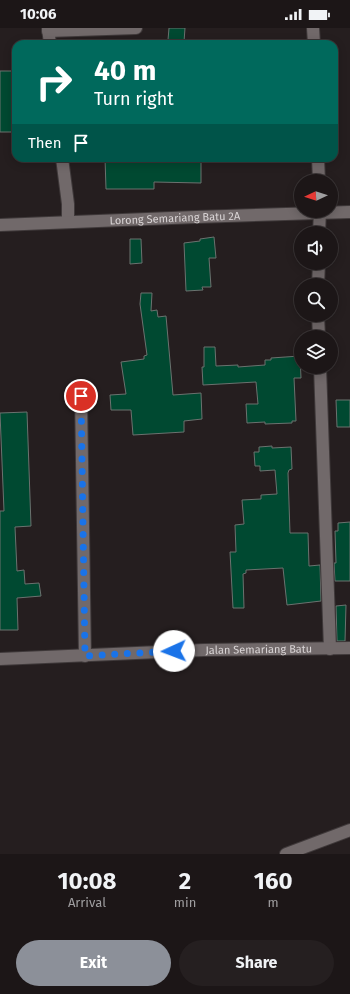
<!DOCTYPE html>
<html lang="en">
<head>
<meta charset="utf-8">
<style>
	body { margin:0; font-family:"Fira Sans",sans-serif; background:#251f20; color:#f1f3f6; height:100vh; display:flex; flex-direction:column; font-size:15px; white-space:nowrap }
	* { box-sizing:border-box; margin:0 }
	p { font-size:13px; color:#a09fa1 }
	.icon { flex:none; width:22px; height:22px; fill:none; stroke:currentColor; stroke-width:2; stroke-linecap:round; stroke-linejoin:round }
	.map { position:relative; height:826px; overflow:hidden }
	.sheet { display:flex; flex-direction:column; background:#1c1617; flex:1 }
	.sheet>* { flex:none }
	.hud { position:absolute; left:12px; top:12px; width:326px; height:122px; border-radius:12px; box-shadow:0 2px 10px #0003,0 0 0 1px #3a3536; background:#00695c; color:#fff; overflow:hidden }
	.needle { width:26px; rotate:266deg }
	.buttons { position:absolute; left:294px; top:146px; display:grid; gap:8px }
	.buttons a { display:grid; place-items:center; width:44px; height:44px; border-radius:50%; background:#1c1617; box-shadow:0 2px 10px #0003,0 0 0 1px #3a3536; font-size:20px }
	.pin { position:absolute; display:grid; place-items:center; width:34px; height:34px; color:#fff; margin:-17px; border:2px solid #fff; border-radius:50%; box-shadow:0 1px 4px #0007 }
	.me { position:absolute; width:44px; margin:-22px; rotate:268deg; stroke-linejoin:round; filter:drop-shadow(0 0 3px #0008) }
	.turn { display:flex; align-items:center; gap:14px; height:84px; padding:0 16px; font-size:18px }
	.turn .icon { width:52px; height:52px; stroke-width:2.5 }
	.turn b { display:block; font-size:28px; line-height:34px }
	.then { display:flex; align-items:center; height:38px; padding:0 16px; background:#0003; gap:8px; font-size:15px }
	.eta { display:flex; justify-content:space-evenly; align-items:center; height:68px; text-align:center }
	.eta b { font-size:24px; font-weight:700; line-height:28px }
	.cta { display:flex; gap:8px; margin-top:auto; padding:8px 16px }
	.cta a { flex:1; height:46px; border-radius:24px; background:#8c9099; color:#fff; font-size:16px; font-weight:700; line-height:46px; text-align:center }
	.cta a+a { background:#251f20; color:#f1f3f6 }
	.status { display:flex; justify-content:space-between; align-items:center; height:28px; padding:0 20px; background:#1c1617; direction:ltr }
	.status svg { height:11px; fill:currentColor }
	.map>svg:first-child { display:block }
	.building { fill:#004931; stroke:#6b726f }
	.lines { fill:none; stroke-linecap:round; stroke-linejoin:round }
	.minor-casing { stroke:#3f393a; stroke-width:14 }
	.minor { stroke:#71696a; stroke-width:12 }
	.route { stroke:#1a73e8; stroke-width:7; stroke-dasharray:0 12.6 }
	.labels { text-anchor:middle; stroke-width:3; stroke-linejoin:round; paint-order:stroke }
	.street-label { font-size:11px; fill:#d9d4d5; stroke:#0c0909 }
</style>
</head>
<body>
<div class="status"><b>10:06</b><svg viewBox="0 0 49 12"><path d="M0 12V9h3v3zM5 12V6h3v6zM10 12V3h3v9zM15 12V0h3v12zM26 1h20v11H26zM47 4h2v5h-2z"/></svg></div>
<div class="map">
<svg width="350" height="826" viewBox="0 0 350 826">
	<rect width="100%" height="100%" fill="#251e1f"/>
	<g class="building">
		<polygon points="169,0 185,0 184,14 168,12"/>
		<rect x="0" y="43" width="16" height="61"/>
		<polygon points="105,130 201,130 201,155 154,154 154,161 106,161"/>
		<polygon points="214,209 216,230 209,230 211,259 202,259 203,262 186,263 184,215 200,213 200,211"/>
		<polygon points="130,211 141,211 142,235 130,236"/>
		<polygon points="141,265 152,265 151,283 157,282 158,289 166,288 173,367 201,365 202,391 184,393 184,404 133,407 131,382 111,382 110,367 126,366 121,334 144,331 144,328 147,327 140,276"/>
		<polygon points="204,319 215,319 216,338 238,337 238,339 265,337 265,332 271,332 271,330 300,328 301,350 294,350 296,393 292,393 292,395 265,396 265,394 247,395 246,376 258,376 256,354 203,357 202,339 204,339"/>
		<polygon points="336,372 350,372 350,399 337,399"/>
		<polygon points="27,384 31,498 15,499 17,543 24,542 25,556 39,555 41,568 17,570 18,602 0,602 0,483 4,483 0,385"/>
		<polygon points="272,418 272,420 291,419 292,441 289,442 288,445 290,505 308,505 309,538 320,537 321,573 287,577 283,540 246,542 246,545 243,546 244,580 233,580 230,524 236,524 235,497 244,496 242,472 261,471 261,467 277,466 275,442 260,443 260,438 255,438 254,424 259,424 259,419"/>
		<polygon points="350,494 350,553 335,553 334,535 336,535 335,503 338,503 338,495"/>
		<polygon points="346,577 345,613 337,613 336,578"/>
	</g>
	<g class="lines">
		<g class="minor-casing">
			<g id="minor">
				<polyline points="48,0 50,16"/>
				<polyline points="313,0 314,16"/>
				<polyline points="48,3 136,0"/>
				<polyline points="62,130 68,176 68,194"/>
				<polyline points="318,130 319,153"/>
				<path id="s1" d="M0,197L196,189L350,184"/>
				<polyline points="319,205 320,183"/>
				<polyline points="318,257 319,235"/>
				<polyline points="318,287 319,309"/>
				<polyline points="320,339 330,621"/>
				<polyline points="81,368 85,628"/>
				<path id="s2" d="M0,631L204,622L350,620"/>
				<polyline points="286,826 350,802"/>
			</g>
		</g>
		<use href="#minor" class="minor"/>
	</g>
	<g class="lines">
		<polyline class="route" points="81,368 85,628 174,623"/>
	</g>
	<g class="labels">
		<g class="street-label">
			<text dy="4" stroke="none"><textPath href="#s1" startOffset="175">Lorong Semariang Batu 2A</textPath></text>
			<text dy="4" stroke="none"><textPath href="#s2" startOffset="259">Jalan Semariang Batu</textPath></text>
		</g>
	</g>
</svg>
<div class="buttons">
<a><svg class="needle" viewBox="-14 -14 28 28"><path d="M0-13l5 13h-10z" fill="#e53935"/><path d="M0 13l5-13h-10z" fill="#a09fa1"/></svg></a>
<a><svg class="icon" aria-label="sound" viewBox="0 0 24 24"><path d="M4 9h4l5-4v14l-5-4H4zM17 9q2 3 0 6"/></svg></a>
<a><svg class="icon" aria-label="search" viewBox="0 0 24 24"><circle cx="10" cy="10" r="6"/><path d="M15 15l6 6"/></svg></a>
<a><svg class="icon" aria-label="layers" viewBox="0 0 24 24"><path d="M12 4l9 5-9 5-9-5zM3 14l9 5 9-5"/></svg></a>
</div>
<div class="pin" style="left:81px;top:368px;background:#d93025"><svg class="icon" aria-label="arrive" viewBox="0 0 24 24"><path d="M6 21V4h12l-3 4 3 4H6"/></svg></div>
<svg class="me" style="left:174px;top:623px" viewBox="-20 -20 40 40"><circle r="19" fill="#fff"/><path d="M0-13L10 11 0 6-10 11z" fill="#1a73e8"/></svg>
<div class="hud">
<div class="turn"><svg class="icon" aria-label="right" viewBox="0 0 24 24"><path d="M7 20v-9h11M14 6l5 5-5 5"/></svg><div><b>40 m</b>Turn right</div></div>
<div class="then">Then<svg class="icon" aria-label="arrive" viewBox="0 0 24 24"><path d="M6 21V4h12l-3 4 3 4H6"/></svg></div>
</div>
</div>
<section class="sheet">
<div class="eta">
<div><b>10:08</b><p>Arrival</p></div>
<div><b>2</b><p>min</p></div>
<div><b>160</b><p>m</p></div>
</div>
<div class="cta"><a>Exit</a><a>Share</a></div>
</section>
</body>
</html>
